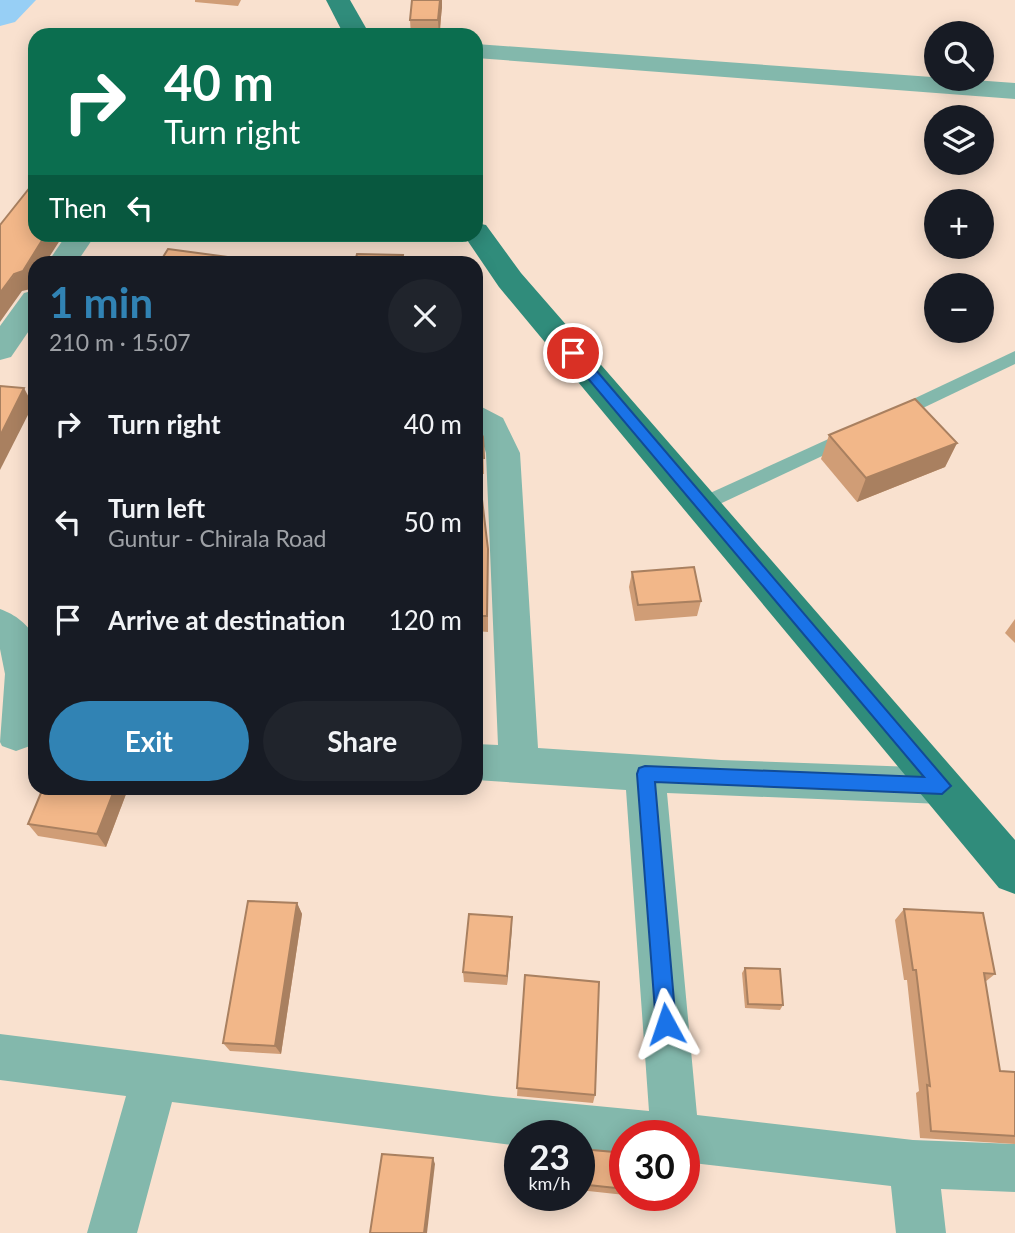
<!DOCTYPE html>
<html lang="en">
<head>
<meta charset="utf-8">
<style>
	body { margin:0; font-family:Lato,sans-serif; background:#20242c; color:#f1f3f6; height:100vh; display:flex; flex-direction:column; font-size:26px; white-space:nowrap }
	* { box-sizing:border-box; margin:0 }
	p { font-size:23px; color:#9ea1a6 }
	.icon { flex:none; width:38px; height:38px; fill:none; stroke:currentColor; stroke-width:2; stroke-linecap:round; stroke-linejoin:round }
	.map { position:relative; flex:1; overflow:hidden }
	.panel { position:absolute; left:28px; top:256px; width:455px; height:539px; display:flex; flex-direction:column; background:#171b24; border-radius:21px; box-shadow:0 4px 18px #0003 }
	.panel>* { flex:none }
	.banner { position:absolute; left:28px; top:28px; width:455px; height:214px; border-radius:21px; box-shadow:0 4px 18px #0003; background:#0b6e4f; color:#fff; overflow:hidden }
	.fabs { position:absolute; left:924px; top:21px; display:grid; gap:14px }
	.fabs a { display:grid; place-items:center; width:70px; height:70px; border-radius:50%; background:#171b24; box-shadow:0 4px 18px #0003; font-size:35px }
	.speed { position:absolute; left:504px; top:1120px; display:flex; gap:14px; font-size:35px; font-weight:700; text-align:center }
	.speed>* { display:grid; place-content:center; width:91px; height:91px; border-radius:50%; background:#171b24; box-shadow:0 4px 18px #0003; line-height:1 }
	.speed small { font-size:18px; font-weight:400 }
	.speed .limit { border:10px solid #d22; background:#fff; color:#111 }
	.pin { position:absolute; display:grid; place-items:center; width:60px; height:60px; color:#fff; margin:-30px; border:4px solid #fff; border-radius:50%; box-shadow:0 2px 7px #0007 }
	.me { position:absolute; width:77px; margin:-38px; rotate:355deg; stroke-linejoin:round; filter:drop-shadow(0 0 5px #0008) }
	.turn { display:flex; align-items:center; gap:24px; height:147px; padding:0 21px; font-size:32px }
	.turn .icon { width:91px; height:91px; stroke-width:2.5 }
	.turn b { display:block; font-size:49px; line-height:60px }
	.then { display:flex; align-items:center; height:66px; padding:0 21px; background:#0003; gap:14px; font-size:26px }
	.round { display:grid; place-items:center; flex:none; width:74px; height:74px; border-radius:37px; background:#20242c }
	.headline { display:flex; align-items:center; justify-content:space-between; height:119px; padding:0 21px }
	h1 { font-size:42px; font-weight:700; line-height:52px; color:#3183b4 }
	.cta { display:flex; gap:14px; margin-top:auto; padding:14px 21px }
	.cta a { flex:1; height:80px; border-radius:42px; background:#3183b4; color:#fff; font-size:28px; font-weight:700; line-height:80px; text-align:center }
	.cta a+a { background:#20242c; color:#f1f3f6 }
	ul { padding:0; list-style:none }
	li { display:flex; align-items:center; gap:21px; height:98px; padding:0 21px }
	li div { flex:1 }
	li b { display:block; font-size:26px }
	li em { font-style:normal }
	.map>svg:first-child { display:block }
	.lines { fill:none; stroke-linecap:round; stroke-linejoin:round }
	.river { fill:#97cff5; fill-rule:evenodd }
	.lane { fill:#83b8ac; fill-rule:evenodd }
	.street { fill:#83b8ac; fill-rule:evenodd }
	.primary { fill:#308c7b; fill-rule:evenodd }
	.wall { fill:#d09d76 }
	.shaded-wall { fill:#a98060 }
	.building { fill:#f2b789; stroke:#a98060; stroke-width:2 }
	.route { fill:#1a73e8; stroke:#114b97; stroke-width:2 }
</style>
</head>
<body>
<div class="map">
<svg width="1015" height="1233" viewBox="0 0 1015 1233">
	<rect width="100%" height="100%" fill="#f9e1cf"/>
	<g class="lines">
		<polygon class="river" points="0,0 36,0 15,22 0,26"/>
		<g class="lane">
			<polygon points="1015,351 1015,364 902,418 890,418 888,414 890,410"/>
			<polygon points="846,431 852,432 855,437 852,442 709,509 703,511 694,504 697,499"/>
		</g>
		<g class="street">
			<polygon points="476,44 1015,83 1015,99 476,58"/>
			<polygon points="67,234 96,234 77,262 48,262"/>
			<polygon points="35,290 35,322 11,357 0,360 0,326 24,293"/>
			<polygon points="476,404 503,418 520,453 538,748 721,760 942,768 956,773 962,786 956,799 942,804 667,793 697,1115 913,1140 1015,1144 1015,1192 941,1189 946,1233 896,1233 891,1186 684,1162 684,1136 625,1136 625,1157 579,1152 579,1136 520,1136 520,1146 172,1102 137,1233 87,1233 126,1096 0,1080 0,1034 493,1096 649,1111 626,790 476,780 476,744 498,745 486,453 481,437 476,431"/>
			<path d="M0,609C14,614 31,625 35,641C40,661 35,712 35,735L30,746L16,751L2,746L0,742L5,674L0,649Z"/>
		</g>
		<g class="primary">
			<polygon points="326,0 350,0 370,35 344,35"/>
			<polygon points="476,223 486,225 521,273 1015,840 1015,894 999,888 499,287 463,234 476,234"/>
		</g>
	</g>
	<g class="wall">
		<polygon points="195,0 241,0 238,6 195,2"/>
		<polygon points="412,0 442,0 440,35 411,35 410,20"/>
		<polygon points="476,421 483,437 484,474 479,474 488,549 488,632 476,631"/>
		<polygon points="829,435 957,443 945,467 857,502 821,459"/>
		<polygon points="632,572 701,601 697,616 635,621 629,587"/>
		<polygon points="1015,619 1015,643 1005,633"/>
		<polygon points="126,794 106,847 38,836 28,824"/>
		<polygon points="297,903 302,914 281,1054 230,1051 223,1043"/>
		<polygon points="904,909 995,974 985,982 1000,1071 1015,1072 1015,1144 920,1138 916,1093 919,1091 907,980 904,980 895,920"/>
		<polygon points="512,917 507,985 464,982 463,972"/>
		<polygon points="745,968 783,1005 780,1010 745,1008 742,973"/>
		<polygon points="525,975 595,1095 593,1103 517,1096"/>
		<polygon points="581,1149 625,1153 625,1195 579,1190 579,1153"/>
	</g>
	<g class="shaded-wall">
		<polygon points="440,0 442,0 442,8 439,35 438,20"/>
		<polygon points="46,234 64,234 46,262 35,262 35,281 31,289 22,291 0,322 0,293"/>
		<polygon points="24,388 33,405 0,470 0,436"/>
		<polygon points="957,443 945,467 857,502 866,478"/>
		<polygon points="115,788 121,788 126,794 106,847 97,834"/>
		<polygon points="297,903 302,914 281,1054 275,1046"/>
		<polygon points="512,917 512,928 507,985 507,976"/>
		<polygon points="433,1158 435,1164 427,1233 424,1233"/>
	</g>
	<g class="building">
		<polygon points="412,0 440,0 438,20 410,20"/>
		<polygon points="35,181 35,234 46,234 23,271 14,274 0,293 0,225"/>
		<polygon points="168,249 228,257 225,262 160,262"/>
		<polygon points="357,254 403,255 402,262 355,262"/>
		<polygon points="0,386 24,388 0,436"/>
		<polygon points="915,399 957,443 866,478 829,435"/>
		<polygon points="476,421 483,437 484,458 477,458 488,549 487,616 476,616"/>
		<polygon points="694,567 701,601 638,605 632,572"/>
		<polygon points="43,788 115,788 97,834 28,824"/>
		<polygon points="248,901 297,903 275,1046 223,1043"/>
		<polygon points="904,909 983,913 995,974 984,973 1000,1071 1015,1072 1015,1136 931,1131 927,1085 930,1086 916,970 913,970"/>
		<polygon points="469,914 512,917 507,976 463,972"/>
		<polygon points="745,968 780,969 783,1005 748,1004"/>
		<polygon points="525,975 599,982 595,1095 517,1088"/>
		<polygon points="581,1149 625,1153 625,1189 579,1184"/>
		<polygon points="382,1154 433,1158 424,1233 370,1233"/>
	</g>
	<polygon class="route" points="573,348 578,349 951,786 942,794 655,782 676,1024 673,1031 666,1034 659,1031 656,1024 637,774 639,768 645,766 924,777 569,356 569,349"/>
</svg>
<div class="fabs">
<a><svg class="icon" aria-label="search" viewBox="0 0 24 24"><circle cx="10" cy="10" r="6"/><path d="M15 15l6 6"/></svg></a>
<a><svg class="icon" aria-label="layers" viewBox="0 0 24 24"><path d="M12 4l9 5-9 5-9-5zM3 14l9 5 9-5"/></svg></a>
<a>+</a>
<a>−</a>
</div>
<div class="speed"><div>23<small>km/h</small></div><div class="limit">30</div></div>
<div class="pin" style="left:573px;top:353px;background:#d93025"><svg class="icon" aria-label="arrive" viewBox="0 0 24 24"><path d="M6 21V4h12l-3 4 3 4H6"/></svg></div>
<svg class="me" style="left:666px;top:1024px" viewBox="-20 -20 40 40"><path d="M0-17L14 15 0 8-14 15z" fill="#1a73e8" stroke="#fff" stroke-width="4"/></svg>
<div class="banner">
<div class="turn"><svg class="icon" aria-label="right" viewBox="0 0 24 24"><path d="M7 20v-9h11M14 6l5 5-5 5"/></svg><div><b>40 m</b>Turn right</div></div>
<div class="then">Then<svg class="icon" aria-label="left" viewBox="0 0 24 24"><path d="M17 20v-9H6M10 6l-5 5 5 5"/></svg></div>
</div>
<section class="panel">
<div class="headline"><div><h1>1 min</h1><p>210 m · 15:07</p></div><a class="round"><svg class="icon" aria-label="close" viewBox="0 0 24 24"><path d="M6 6l12 12M18 6L6 18"/></svg></a></div>
<ul>
<li><svg class="icon" aria-label="right" viewBox="0 0 24 24"><path d="M7 20v-9h11M14 6l5 5-5 5"/></svg><div><b>Turn right</b></div><em>40 m</em></li>
<li><svg class="icon" aria-label="left" viewBox="0 0 24 24"><path d="M17 20v-9H6M10 6l-5 5 5 5"/></svg><div><b>Turn left</b><p>Guntur - Chirala Road</p></div><em>50 m</em></li>
<li><svg class="icon" aria-label="arrive" viewBox="0 0 24 24"><path d="M6 21V4h12l-3 4 3 4H6"/></svg><div><b>Arrive at destination</b></div><em>120 m</em></li>
</ul>
<div class="cta"><a>Exit</a><a>Share</a></div>
</section>
</div>
</body>
</html>
